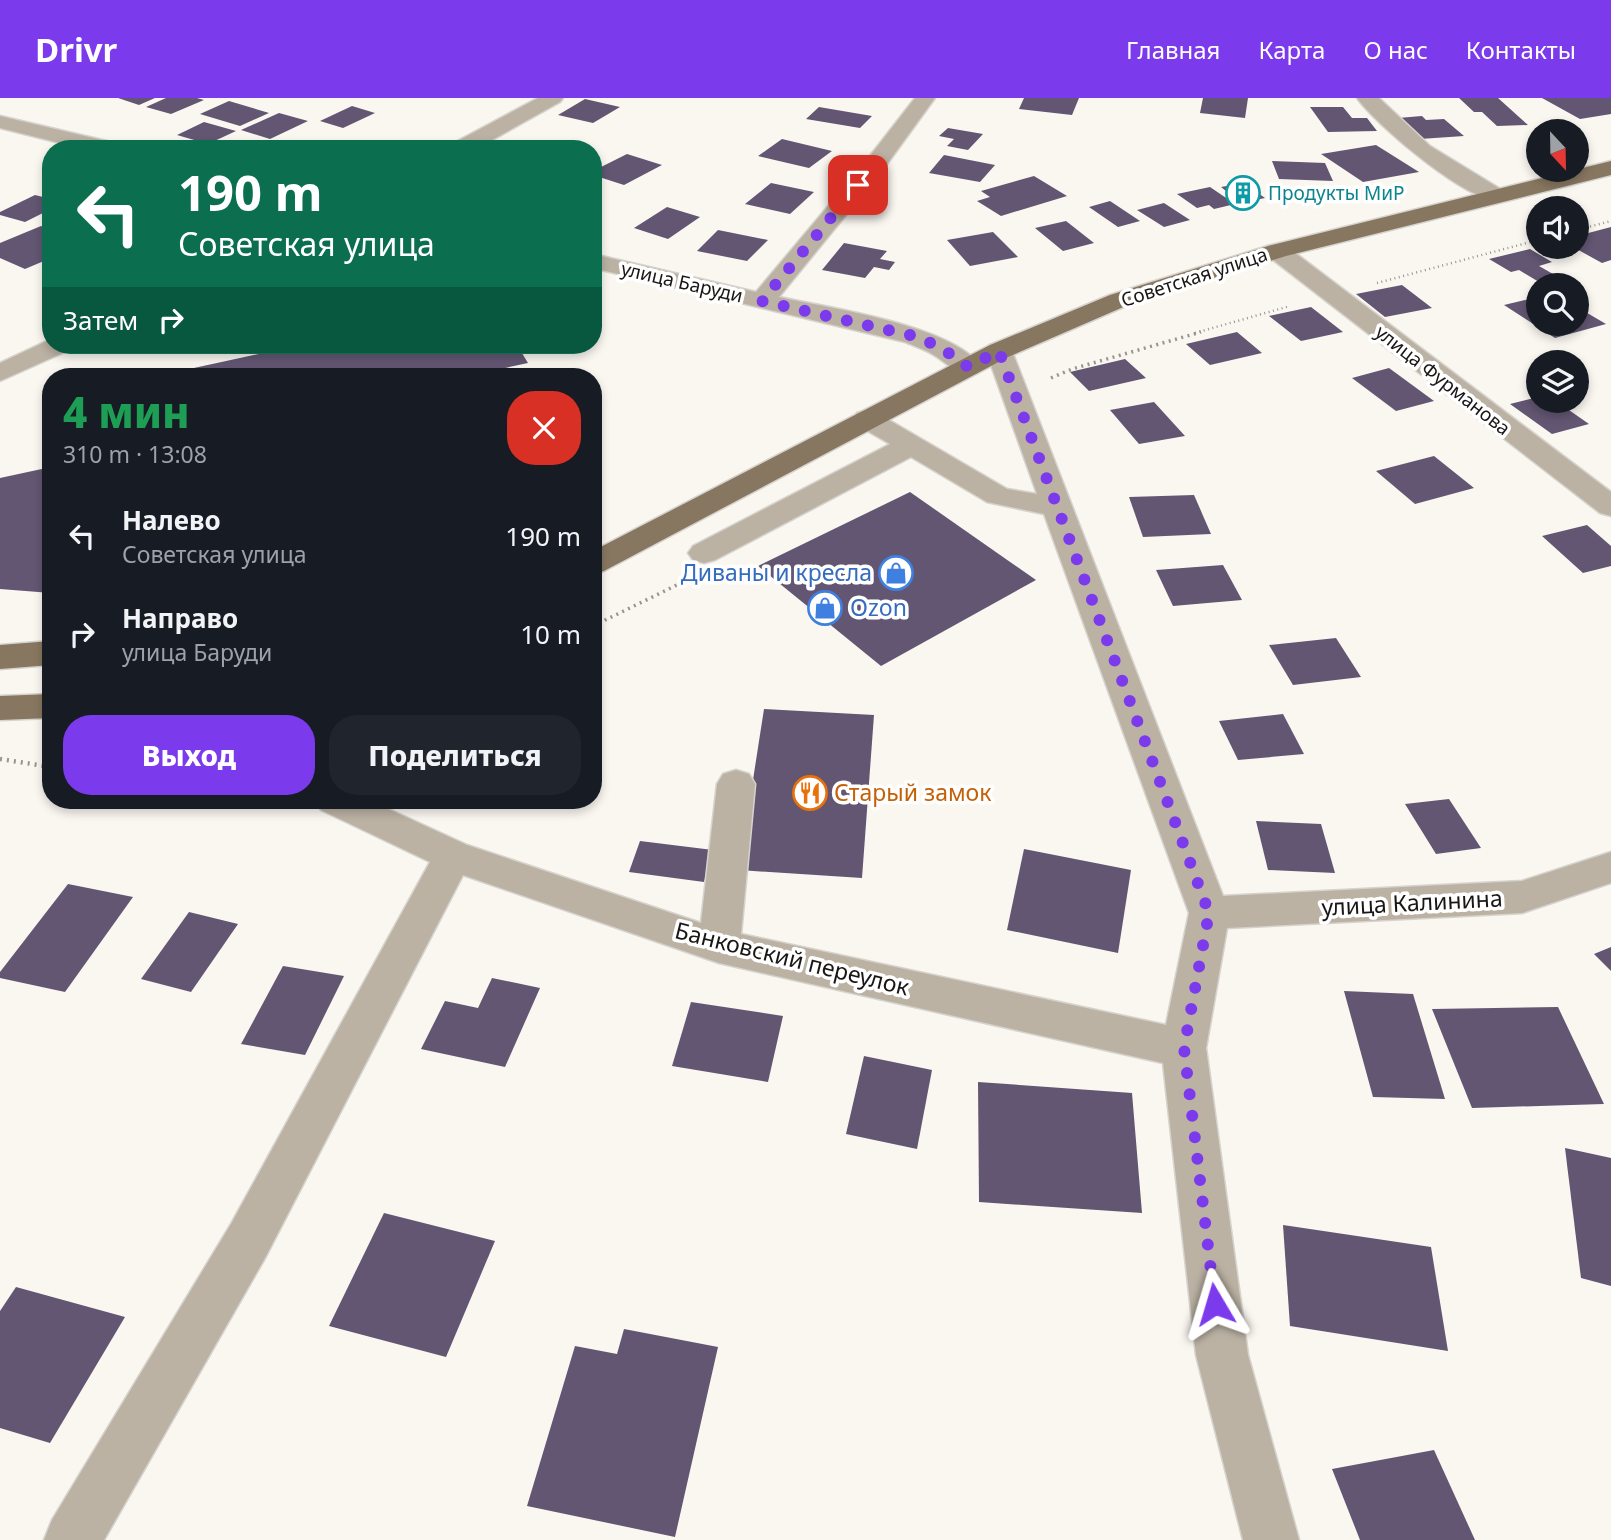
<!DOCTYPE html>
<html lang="ru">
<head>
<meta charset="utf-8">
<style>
	body { margin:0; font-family:"Noto Sans",sans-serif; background:#20242c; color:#f1f3f6; height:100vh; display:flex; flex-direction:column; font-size:26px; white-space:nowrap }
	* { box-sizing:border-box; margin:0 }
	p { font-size:23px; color:#9ea1a6 }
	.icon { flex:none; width:38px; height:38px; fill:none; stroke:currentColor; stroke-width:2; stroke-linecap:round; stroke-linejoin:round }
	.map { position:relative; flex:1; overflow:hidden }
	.side { position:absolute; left:42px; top:270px; width:560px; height:441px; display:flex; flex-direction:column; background:#171b24; border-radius:28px; box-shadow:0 4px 10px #0003 }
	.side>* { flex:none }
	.banner { position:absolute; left:42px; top:42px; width:560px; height:214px; border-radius:28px; box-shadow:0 4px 10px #0003; background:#0b6e4f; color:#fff; overflow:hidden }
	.needle { width:46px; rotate:158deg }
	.controls { position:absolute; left:1526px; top:21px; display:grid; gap:14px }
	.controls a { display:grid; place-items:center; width:63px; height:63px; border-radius:50%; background:#171b24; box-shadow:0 4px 10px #0003; font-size:35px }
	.pin { position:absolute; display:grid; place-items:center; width:60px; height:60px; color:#fff; margin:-30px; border-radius:14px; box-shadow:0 4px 10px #0006 }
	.me { position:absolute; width:77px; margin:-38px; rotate:353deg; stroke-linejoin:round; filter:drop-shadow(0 0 5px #0008) }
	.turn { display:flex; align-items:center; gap:24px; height:147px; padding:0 21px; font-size:32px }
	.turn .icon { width:91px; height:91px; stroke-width:2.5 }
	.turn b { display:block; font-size:49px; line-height:60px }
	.then { display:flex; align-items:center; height:66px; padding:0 21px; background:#0003; gap:14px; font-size:26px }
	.round { display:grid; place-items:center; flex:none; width:74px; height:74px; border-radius:28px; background:#20242c }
	.head { display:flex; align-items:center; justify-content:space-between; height:119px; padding:0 21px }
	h1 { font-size:42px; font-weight:800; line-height:52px; color:#1e9e55 }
	.button { display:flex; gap:14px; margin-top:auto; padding:14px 21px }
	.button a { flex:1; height:80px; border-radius:28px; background:#7c3aed; color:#fff; font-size:28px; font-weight:800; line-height:80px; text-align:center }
	.button a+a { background:#20242c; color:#f1f3f6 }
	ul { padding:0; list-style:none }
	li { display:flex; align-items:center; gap:21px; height:98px; padding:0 21px }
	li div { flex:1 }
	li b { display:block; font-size:26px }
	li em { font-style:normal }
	header { display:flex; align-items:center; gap:42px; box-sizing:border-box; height:98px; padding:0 35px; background:#7c3aed; color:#fff }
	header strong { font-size:33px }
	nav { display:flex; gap:38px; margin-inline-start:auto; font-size:24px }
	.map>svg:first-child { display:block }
	.building { fill:#625672 }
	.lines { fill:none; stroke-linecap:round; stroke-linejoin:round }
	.minor-casing { stroke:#d6d3ce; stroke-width:3 }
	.major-casing { stroke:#d6d3ce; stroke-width:3 }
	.path-far2 { stroke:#979590; stroke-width:2.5; stroke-dasharray:1 3.5; stroke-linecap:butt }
	.path-far1 { stroke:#979590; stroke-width:3.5; stroke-dasharray:2 4.5; stroke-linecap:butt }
	.path { stroke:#979590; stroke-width:4.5; stroke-dasharray:2 5; stroke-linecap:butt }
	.minor { fill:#bbb2a4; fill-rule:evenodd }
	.major { fill:#887760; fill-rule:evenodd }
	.route { stroke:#7c3aed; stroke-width:12; stroke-dasharray:0 21.6 }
	.labels { text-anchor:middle; stroke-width:7; stroke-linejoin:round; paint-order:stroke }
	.far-culture-label { font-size:19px; fill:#0d838f; stroke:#fff; text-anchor:start }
	.far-street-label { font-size:19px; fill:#191715; stroke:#fff }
	.shop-label { font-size:23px; fill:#366cbe; stroke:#fff; text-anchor:end }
	.food-label { font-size:23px; fill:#c56008; stroke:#fff; text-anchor:start }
	.street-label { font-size:23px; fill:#191715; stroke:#fff }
</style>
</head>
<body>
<header>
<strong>Drivr</strong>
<nav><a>Главная</a><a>Карта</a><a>О нас</a><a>Контакты</a></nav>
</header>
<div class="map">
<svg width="1611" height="1442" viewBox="0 0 1611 1442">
	<rect width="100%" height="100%" fill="#faf7f1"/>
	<g class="building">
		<polygon points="118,0 155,0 139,7"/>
		<polygon points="166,0 197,0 204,2 171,16 146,9"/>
		<polygon points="1024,0 1079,0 1072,17 1019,11"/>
		<polygon points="1203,0 1248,0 1245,20 1200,15"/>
		<polygon points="1459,0 1498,0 1528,27 1497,28 1482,14 1474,14"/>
		<polygon points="1542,0 1611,0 1611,16 1580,21"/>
		<polygon points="585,1 620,9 593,25 558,17"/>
		<polygon points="229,3 269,15 240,28 200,16"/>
		<polygon points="352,8 375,15 343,30 320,23"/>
		<polygon points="819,9 872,18 860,30 806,21"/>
		<polygon points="1310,9 1343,9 1352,20 1367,20 1377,33 1328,34"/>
		<polygon points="279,15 308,23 270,41 241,32"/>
		<polygon points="1422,18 1426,22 1444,21 1464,38 1420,41 1398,20"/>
		<polygon points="204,24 236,33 208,46 177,37"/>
		<polygon points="948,30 983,36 968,52 947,48 954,41 939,38"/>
		<polygon points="782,41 832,53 809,70 758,58"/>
		<polygon points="334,43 359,50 359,51 319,51"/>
		<polygon points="1376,47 1419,74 1363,84 1321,56"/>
		<polygon points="627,56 662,67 624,87 593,77 593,73"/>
		<polygon points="944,57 995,67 980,84 929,75"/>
		<polygon points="1272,63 1325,65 1333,83 1279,81"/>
		<polygon points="1034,78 1067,98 1001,118 977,103 990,99 981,93"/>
		<polygon points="771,85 814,94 790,116 745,106"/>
		<polygon points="1244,85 1265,100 1241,105 1221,89"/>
		<polygon points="1210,89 1235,106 1214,111 1209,107 1197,110 1177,96"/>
		<polygon points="35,97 51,101 51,111 25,124 0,117 0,114"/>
		<polygon points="1110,103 1140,123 1118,129 1089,109"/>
		<polygon points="1164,105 1190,122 1164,129 1137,112"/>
		<polygon points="667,109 700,119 668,141 634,130"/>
		<polygon points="1066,123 1094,145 1063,153 1035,130"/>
		<polygon points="41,128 51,132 51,160 25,171 0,160 0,145"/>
		<polygon points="1611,129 1611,162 1602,165 1573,149 1577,149 1577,138"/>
		<polygon points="718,132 768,142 747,163 697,153"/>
		<polygon points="993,134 1018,159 970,168 947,142"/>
		<polygon points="844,145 887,153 880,161 895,164 889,172 874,169 865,180 822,172"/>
		<polygon points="1530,151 1552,164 1539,168 1567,184 1544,187 1519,172 1511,174 1489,161"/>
		<polygon points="1402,187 1432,210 1385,219 1356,196"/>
		<polygon points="1538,199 1538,226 1577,226 1577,209 1606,226 1555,240 1504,207"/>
		<polygon points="1311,209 1343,234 1301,243 1269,218"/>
		<polygon points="1237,234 1262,255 1210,267 1186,246"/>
		<polygon points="300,247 517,247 528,265 468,278 157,278"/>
		<polygon points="1125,261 1146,280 1089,293 1070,274"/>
		<polygon points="1389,270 1434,303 1396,313 1352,280"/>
		<polygon points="1538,299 1538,303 1556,303 1589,326 1552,336 1510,306"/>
		<polygon points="1154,304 1185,338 1139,346 1110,312"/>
		<polygon points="1434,358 1474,390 1415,406 1376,373"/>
		<polygon points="51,369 51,495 0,491 0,380"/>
		<polygon points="910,394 1036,482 881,568 758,468"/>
		<polygon points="1194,397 1211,436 1143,439 1129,399"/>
		<polygon points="1587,427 1611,448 1611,468 1583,475 1542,438"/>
		<polygon points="1223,467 1242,502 1173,508 1156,472"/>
		<polygon points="1336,540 1361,579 1293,587 1269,547"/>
		<polygon points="764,611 874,617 862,780 739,772"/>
		<polygon points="1283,616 1304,656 1238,662 1219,623"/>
		<polygon points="1449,701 1481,750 1436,756 1405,706"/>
		<polygon points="1256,723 1321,726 1335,775 1268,772"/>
		<polygon points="640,743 713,752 704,784 629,774"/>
		<polygon points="1024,751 1131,772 1118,855 1007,832"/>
		<polygon points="68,786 133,799 65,894 0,880 0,874"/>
		<polygon points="189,814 238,826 191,894 141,881"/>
		<polygon points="1611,849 1611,873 1594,856"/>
		<polygon points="283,868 344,878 305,957 241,946"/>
		<polygon points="492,880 540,890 505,969 421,951 445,903 478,910"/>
		<polygon points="1344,893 1413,896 1445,1001 1373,999"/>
		<polygon points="691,904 783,918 768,984 672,968"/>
		<polygon points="1558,909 1604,1006 1472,1010 1432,911"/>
		<polygon points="864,958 932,972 917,1051 846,1036"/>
		<polygon points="978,984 1132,995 1142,1115 979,1104"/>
		<polygon points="1565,1050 1611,1060 1611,1188 1581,1180"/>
		<polygon points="384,1115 495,1143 446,1259 329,1228"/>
		<polygon points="1283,1127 1431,1149 1448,1253 1290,1228"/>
		<polygon points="16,1189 125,1219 50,1345 0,1330 0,1213"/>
		<polygon points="624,1231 718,1249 675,1439 527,1408 575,1248 617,1256"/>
		<polygon points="1434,1352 1475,1442 1360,1442 1332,1371"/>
	</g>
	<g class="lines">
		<g class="minor-casing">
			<g id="minor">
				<polygon points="538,0 563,0 560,4 476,51 449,51 452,46"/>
				<path d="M915,0H935L882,73L779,199C829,210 952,227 982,269L978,275C958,280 948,265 932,256C924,251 914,248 905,244L593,170V156L756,194L866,63Z"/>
				<path d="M1357,0H1379L1430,48L1502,92L1505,97L1502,102C1472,109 1375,26 1357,0Z"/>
				<polygon points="0,18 119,46 122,51 84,51 0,30"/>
				<polygon points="1277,146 1286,148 1611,394 1611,418 1600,415 1268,158 1265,153 1268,148"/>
				<polygon points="51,241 51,247 71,247 67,253 0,283 0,265"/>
				<polygon points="999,245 1008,247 1012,253 1223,798 1522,783 1611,754 1611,785 1522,815 1227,830 1206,950 1248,1257 1299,1442 1243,1442 1196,1257 1163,965 719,865 463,777 265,1160 104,1442 44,1442 52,1422 231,1126 430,764 321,712 315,702 369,702 467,747 701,825 717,686 723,676 736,672 749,676 755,686 741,836 1166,927 1189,815 1044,416 987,404 911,359 715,462 704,465 693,462 688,455 693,448 890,346 857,327 853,321 857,315 867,312 877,315 1007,391 1037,396 986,253 990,247"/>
			</g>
		</g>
		<g class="major-casing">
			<g id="major">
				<polygon points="1611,63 1611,77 1286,158 1128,207 1008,259 604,473 593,476 593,453 990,247 1110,197 1268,148"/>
				<polygon points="51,543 51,567 0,571 0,547"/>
				<polygon points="51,596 51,620 0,622 0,598"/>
			</g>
		</g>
		<g class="path-far2">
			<polyline points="1577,132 1611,123"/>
			<polyline points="1377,185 1538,142"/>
			<polyline points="1195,235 1290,208"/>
		</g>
		<g class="path-far1">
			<polyline points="1051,280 1072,271 1201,234"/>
			<polyline points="593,528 683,484"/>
		</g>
		<g class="path">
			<polyline points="0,661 51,669"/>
			<polyline points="214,702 247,709 259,702"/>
		</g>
		<use href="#minor" class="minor"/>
		<use href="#major" class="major"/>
	</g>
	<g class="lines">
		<polyline class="route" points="858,87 762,203 914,238 940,249 968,269 999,253 1209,815 1184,950 1215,1206"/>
	</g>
	<defs>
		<g id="building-ring" transform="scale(1.75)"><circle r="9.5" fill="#fff" stroke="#0f9aa8" stroke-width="1.5"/><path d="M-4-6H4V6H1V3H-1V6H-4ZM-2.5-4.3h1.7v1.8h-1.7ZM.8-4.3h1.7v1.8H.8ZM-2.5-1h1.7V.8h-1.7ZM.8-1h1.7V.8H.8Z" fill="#0f9aa8"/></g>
		<g id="shop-ring" transform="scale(1.75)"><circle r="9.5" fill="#fff" stroke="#3f7fe0" stroke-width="1.5"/><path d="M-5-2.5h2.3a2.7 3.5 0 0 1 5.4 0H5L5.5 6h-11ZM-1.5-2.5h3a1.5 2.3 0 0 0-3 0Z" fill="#3f7fe0"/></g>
		<g id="restaurant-ring" transform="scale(1.75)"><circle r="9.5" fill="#fff" stroke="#e8710a" stroke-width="1.5"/><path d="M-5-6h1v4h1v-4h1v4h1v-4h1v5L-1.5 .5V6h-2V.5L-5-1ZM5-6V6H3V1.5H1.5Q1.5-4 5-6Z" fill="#e8710a"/></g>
	</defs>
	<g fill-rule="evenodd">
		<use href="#building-ring" x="1243" y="95"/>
		<use href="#shop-ring" x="896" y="475"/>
		<use href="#shop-ring" x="825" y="510"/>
		<use href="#restaurant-ring" x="810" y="695"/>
	</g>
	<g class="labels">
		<g class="far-culture-label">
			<text x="1268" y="102">Продукты МиР</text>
		</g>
		<g class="far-street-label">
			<text transform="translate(1194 179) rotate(-18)" y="7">Советская улица</text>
			<text transform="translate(682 184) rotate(13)" y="7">улица Баруди</text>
			<text transform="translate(1443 282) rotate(38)" y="7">улица Фурманова</text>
		</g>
		<g class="shop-label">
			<text x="872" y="483">Диваны и кресла</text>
			<text x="850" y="518" text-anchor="start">Ozon</text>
		</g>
		<g class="food-label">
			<text x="834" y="703">Старый замок</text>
		</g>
		<g class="street-label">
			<text transform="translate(1412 805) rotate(-3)" y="8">улица Калинина</text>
			<text transform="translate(792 861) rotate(14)" y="8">Банковский переулок</text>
		</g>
	</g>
</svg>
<div class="controls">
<a><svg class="needle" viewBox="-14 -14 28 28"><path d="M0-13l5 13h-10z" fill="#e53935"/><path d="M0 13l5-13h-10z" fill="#9ea1a6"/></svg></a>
<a><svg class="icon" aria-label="sound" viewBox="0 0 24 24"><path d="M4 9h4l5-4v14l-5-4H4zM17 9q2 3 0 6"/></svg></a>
<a><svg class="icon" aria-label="search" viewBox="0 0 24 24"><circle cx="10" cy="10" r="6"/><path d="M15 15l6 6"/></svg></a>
<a><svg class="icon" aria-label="layers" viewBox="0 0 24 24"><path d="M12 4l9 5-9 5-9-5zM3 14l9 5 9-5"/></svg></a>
</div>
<div class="pin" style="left:858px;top:87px;background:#d93025"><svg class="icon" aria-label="arrive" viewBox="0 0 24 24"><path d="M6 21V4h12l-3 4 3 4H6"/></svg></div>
<svg class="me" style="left:1215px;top:1206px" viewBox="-20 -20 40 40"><path d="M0-17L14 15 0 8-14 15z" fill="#7c3aed" stroke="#fff" stroke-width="4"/></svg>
<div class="banner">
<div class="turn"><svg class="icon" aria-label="left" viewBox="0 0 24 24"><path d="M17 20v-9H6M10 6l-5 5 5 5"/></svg><div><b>190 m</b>Советская улица</div></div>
<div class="then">Затем<svg class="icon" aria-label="right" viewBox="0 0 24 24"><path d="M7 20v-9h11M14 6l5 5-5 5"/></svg></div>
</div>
<section class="side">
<div class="head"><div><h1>4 мин</h1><p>310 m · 13:08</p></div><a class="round" style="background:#d93025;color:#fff"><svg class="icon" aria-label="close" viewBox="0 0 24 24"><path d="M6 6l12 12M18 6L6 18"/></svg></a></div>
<ul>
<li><svg class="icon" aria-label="left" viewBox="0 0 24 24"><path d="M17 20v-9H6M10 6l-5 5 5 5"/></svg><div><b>Налево</b><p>Советская улица</p></div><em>190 m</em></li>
<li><svg class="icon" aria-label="right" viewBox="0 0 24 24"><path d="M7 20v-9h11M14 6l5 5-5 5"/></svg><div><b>Направо</b><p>улица Баруди</p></div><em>10 m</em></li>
</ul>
<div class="button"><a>Выход</a><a>Поделиться</a></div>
</section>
</div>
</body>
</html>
